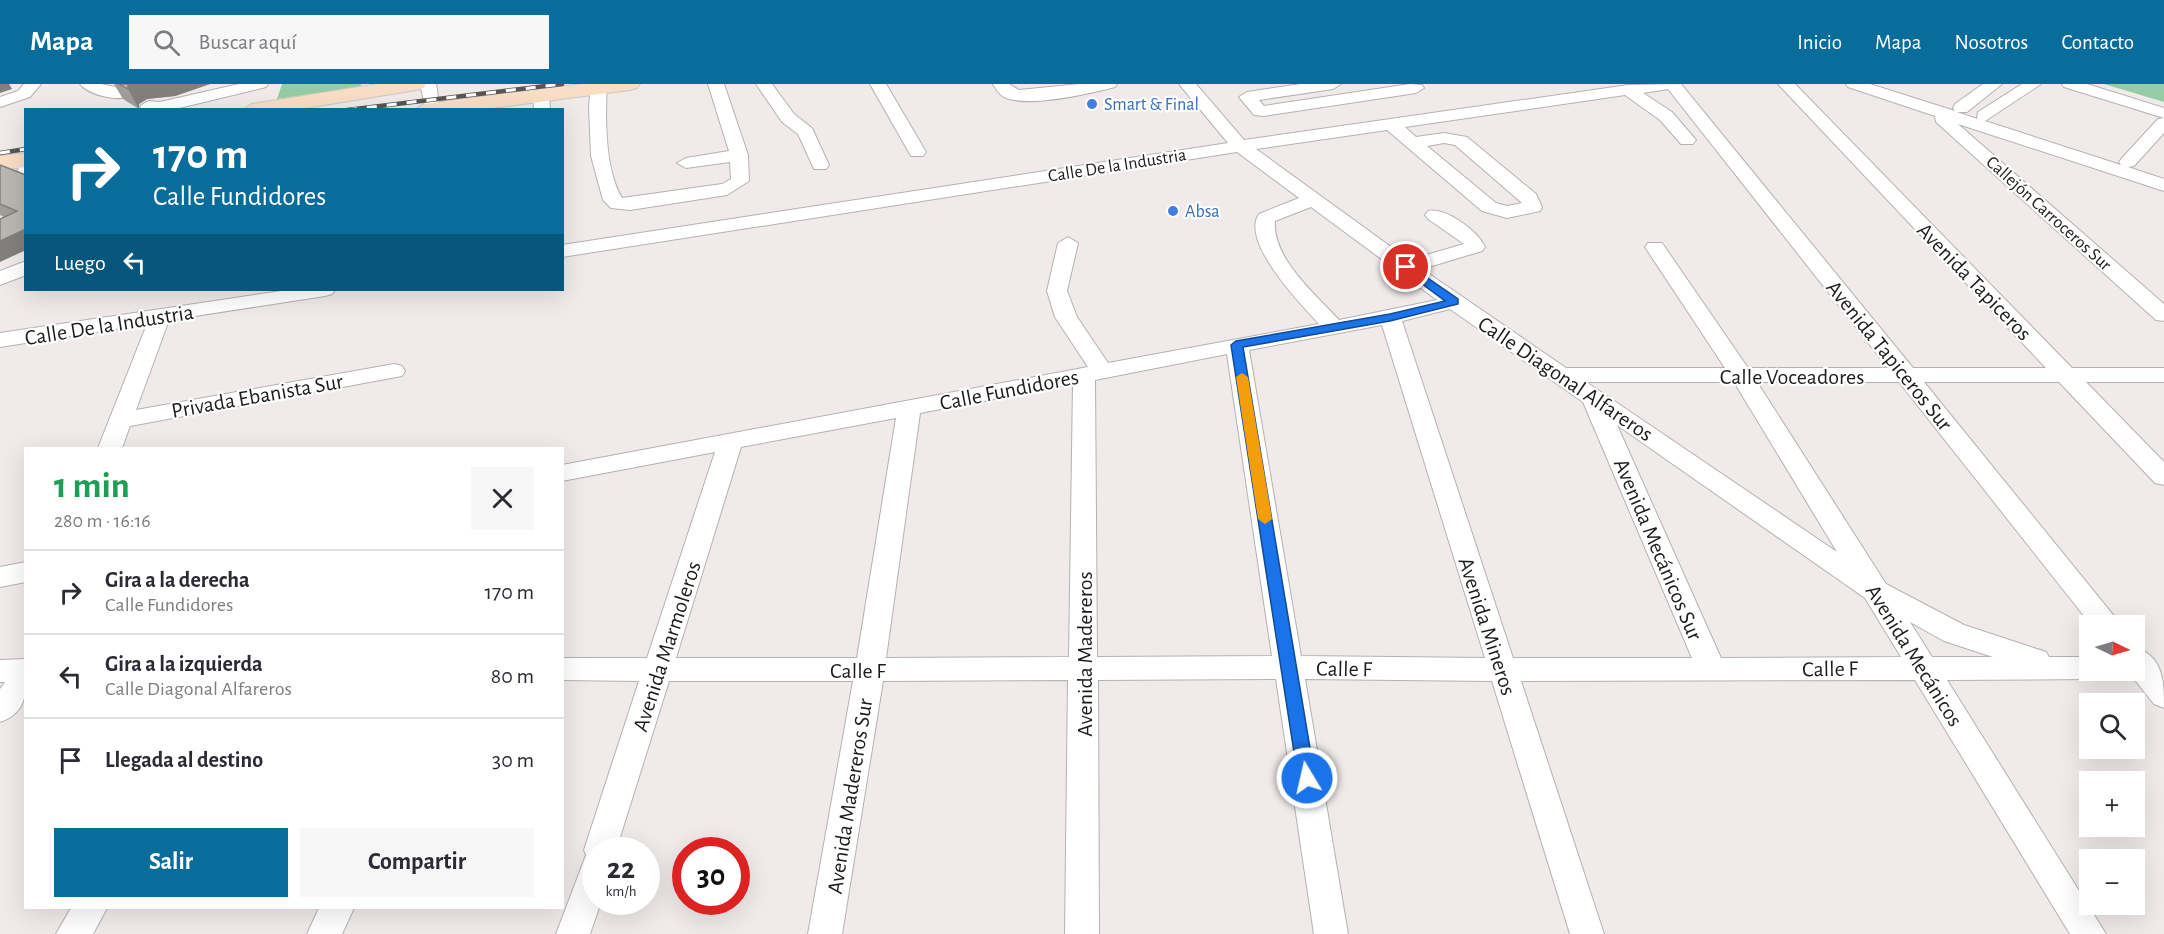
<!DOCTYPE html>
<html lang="es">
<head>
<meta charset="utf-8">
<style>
	body { margin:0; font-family:"Alegreya Sans",sans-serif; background:#f7f7f7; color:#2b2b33; height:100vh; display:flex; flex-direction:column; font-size:22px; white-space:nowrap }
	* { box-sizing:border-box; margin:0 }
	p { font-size:20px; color:#7c7c81 }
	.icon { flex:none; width:33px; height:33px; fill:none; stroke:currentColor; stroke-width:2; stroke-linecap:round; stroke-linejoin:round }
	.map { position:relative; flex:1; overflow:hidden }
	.panel { position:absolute; left:24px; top:363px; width:540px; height:462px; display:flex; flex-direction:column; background:#fff; border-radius:0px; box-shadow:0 6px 24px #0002 }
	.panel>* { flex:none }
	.guide { position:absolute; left:24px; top:24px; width:540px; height:183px; border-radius:0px; box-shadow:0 6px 24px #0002; background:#096d9b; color:#fff; overflow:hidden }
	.needle { width:39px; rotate:95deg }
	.fabs { position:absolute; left:2079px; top:531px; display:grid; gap:12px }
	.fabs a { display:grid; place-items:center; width:66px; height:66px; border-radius:0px; background:#fff; box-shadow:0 6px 24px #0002; font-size:30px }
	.speed { position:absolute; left:582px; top:753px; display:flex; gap:12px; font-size:30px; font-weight:700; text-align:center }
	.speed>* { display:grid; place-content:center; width:78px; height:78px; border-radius:50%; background:#fff; box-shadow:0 6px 24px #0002; line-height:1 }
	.speed small { font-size:15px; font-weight:400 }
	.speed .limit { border:9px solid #d22; background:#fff; color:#111 }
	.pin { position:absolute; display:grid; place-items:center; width:51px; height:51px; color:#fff; margin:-26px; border:3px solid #fff; border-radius:50%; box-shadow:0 2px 6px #0007 }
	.me { position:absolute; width:66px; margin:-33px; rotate:351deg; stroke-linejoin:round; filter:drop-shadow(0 0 4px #0008) }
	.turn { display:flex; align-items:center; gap:21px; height:126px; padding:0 30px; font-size:27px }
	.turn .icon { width:78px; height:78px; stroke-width:2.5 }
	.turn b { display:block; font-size:42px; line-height:51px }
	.then { display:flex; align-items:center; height:57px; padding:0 30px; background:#0003; gap:12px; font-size:22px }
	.round { display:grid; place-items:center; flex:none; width:63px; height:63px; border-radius:0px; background:#f7f7f7 }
	.overview { display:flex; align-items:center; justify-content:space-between; height:102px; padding:0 30px }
	h1 { font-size:36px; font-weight:700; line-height:45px; color:#1e9e55 }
	.cta { display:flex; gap:12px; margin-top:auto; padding:12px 30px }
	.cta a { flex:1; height:69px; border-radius:0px; background:#096d9b; color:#fff; font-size:24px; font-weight:700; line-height:69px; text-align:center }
	.cta a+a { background:#f7f7f7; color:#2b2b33 }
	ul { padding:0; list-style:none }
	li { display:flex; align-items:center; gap:18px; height:84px; padding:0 30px; border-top:2px solid #e1e1e2 }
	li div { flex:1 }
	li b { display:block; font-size:22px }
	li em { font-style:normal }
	header { display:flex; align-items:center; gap:36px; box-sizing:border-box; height:84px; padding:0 30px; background:#096d9b; color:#fff }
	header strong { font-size:28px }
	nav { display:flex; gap:33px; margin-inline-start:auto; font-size:21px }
	.search { width:420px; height:54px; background:#f7f7f7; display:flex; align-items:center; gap:15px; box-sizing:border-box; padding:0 21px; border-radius:0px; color:#7c7c81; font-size:22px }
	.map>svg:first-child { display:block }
	.green { fill:#96cca5 }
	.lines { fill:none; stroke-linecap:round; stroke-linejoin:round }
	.minor-casing { stroke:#b6b1b0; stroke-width:2 }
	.major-casing { stroke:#c9c9c8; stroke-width:2 }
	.minor { fill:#fff; fill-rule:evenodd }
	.major { fill:#faddc5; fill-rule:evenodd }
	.rail-casing { stroke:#585554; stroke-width:4.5 }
	.rail { stroke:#fff; stroke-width:3; stroke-dasharray:10; stroke-linecap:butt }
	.wall { fill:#a09d9a }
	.shaded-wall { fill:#82807d }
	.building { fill:#bab7b3; stroke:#82807d; stroke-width:1.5 }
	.route { fill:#1a73e8; stroke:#114b97; stroke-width:1.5 }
	.slow { fill:#f59e0b }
	.shop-dot { fill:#3f7fe0; stroke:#fff; stroke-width:2 }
	.labels { text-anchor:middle; stroke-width:4.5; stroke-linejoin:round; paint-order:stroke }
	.far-shop-label { font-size:18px; fill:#366cbe; stroke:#fff; text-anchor:start }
	.far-street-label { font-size:18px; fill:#1e1c1b; stroke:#fff }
	.street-label { font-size:22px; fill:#1e1c1b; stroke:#fff }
</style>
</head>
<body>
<header>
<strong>Mapa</strong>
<div class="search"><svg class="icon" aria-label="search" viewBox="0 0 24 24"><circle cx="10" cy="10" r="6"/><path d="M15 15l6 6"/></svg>Buscar aquí</div>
<nav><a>Inicio</a><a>Mapa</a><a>Nosotros</a><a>Contacto</a></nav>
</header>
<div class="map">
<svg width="2164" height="850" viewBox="0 0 2164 850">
	<rect width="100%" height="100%" fill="#f0ebea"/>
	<g class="green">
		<polygon points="282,0 362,0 359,3 277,15"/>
		<polygon points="2104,0 2164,0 2164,18"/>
	</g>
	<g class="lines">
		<g class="minor-casing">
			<g id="minor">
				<polygon points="24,0 41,0 30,13 0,23 0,13 18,7"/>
				<path d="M80,0H101L130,6L132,9C122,20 89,11 80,0Z"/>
				<polygon points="239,0 268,0 266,3 171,26 142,26 140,22 148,17 160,18"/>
				<polygon points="420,0 436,0 440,26 426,26"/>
				<path d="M591,0H607C605,33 605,86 622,114L722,100L731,95L730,78L686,84L677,79L686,74L729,67L708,0H724L748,71L749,97L727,111L630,126L611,124L603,116L591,72L589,23Z"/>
				<polygon points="756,0 772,0 794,30 812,44 829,81 826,85 814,85 798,50 782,38"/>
				<polygon points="870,0 886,0 926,68 923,72 911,72"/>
				<path d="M993,0H1009L1019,6L1080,0H1117L1115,3C1088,10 1031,23 1006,14C999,11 996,5 993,0Z"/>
				<path d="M1179,0H1196L1244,56L1628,1L1681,0L1913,284H2046L1778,0H1795L2072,284H2164V298H2086L2164,378V401L2155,399L2059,298H1924L2122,542H2092L1899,298H1757L1886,500L1964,541L2046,568L2049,573H2090V586H2103L2100,592L2090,595L1947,596L2106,850H2070L1915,596L1521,597L1604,850H1570L1492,597L1305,595L1348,850H1314L1276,595L1098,596L1099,850H1065L1068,596L883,597L842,850H808L853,597H669L616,766H596V818H601L590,850H556L586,771L584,766L639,597L562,596V574H647L715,368L562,397V381L1088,283L1055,233L1047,207L1058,159L1068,153L1078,159L1067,207L1077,233L1108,279L1319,240C1301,220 1240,158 1259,130L1299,114L1237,68L562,173V161L1228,59ZM1668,5L1888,284H1748L1662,159H1648L1645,163L1725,284H1566L1422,185L1482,167L1485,163C1478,147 1446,123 1428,127L1425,131L1428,135L1464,160L1409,176L1256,65L1387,46L1482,127L1507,134L1540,127L1542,123L1536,110L1467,53L1444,49L1416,53L1405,43L1625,11L1660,36L1681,60H1693L1696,56L1672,28L1643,9ZM1444,59L1455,61L1522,119L1507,122L1496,119L1427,62ZM1311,123L1437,216L1339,236C1316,211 1272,174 1275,137ZM1450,225L1583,318L1692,574H1513L1402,237ZM1382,241L1485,574L1301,572L1249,266ZM1227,270L1272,572L1097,573L1095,296ZM1586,298H1734L1837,468L1601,308ZM1073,300L1069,573L886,574L920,329ZM896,334L857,574H676L741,363ZM1617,341L1865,514L1901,573L1721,574ZM1910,538L1944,557L1993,573H1932Z"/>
				<polygon points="1301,0 1341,0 1333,5 1259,16 1264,22 1410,0 1422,1 1424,4 1416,9 1264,32 1254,31 1239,13 1247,8"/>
				<polygon points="1846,0 1870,0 1955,27 1953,24 1955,20 1983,0 2002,0 1967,28 1957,28 1977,35 1978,28 2022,0 2041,0 1985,37 2121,81 2119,78 2122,74 2158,35 2164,34 2064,3 2062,0 2087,0 2164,24 2164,49 2134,82 2128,83 2164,95 2164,107 1958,40 2164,220 2164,237 2156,236 1936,38 1935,32 1848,3"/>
				<polygon points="541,6 549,11 550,26 534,26 533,11"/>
				<polygon points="26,81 26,101 20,100 14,93 20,82"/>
				<polygon points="26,177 26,191 0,201 0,187"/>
				<polygon points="288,206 335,206 332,210 325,212 169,236 136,326 394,280 402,282 405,287 402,292 130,342 122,364 98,364 147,240 0,263 0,249"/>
				<polygon points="26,478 26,498 0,503 0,483"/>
				<path d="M2134,563C2164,572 2164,598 2164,624L2154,620L2127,586H2134Z"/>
				<path d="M26,575C26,601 31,628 0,638V605L5,598H0V576Z"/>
				<polygon points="71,824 107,824 93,850 56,850"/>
				<polygon points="319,824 354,824 342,850 307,850"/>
			</g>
		</g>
		<g class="major-casing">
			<g id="major">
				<polygon points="378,0 426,0 423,4 416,6 294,26 242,26 252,20"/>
				<polygon points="582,0 640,0 637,4 630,6 477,26 414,26 424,20"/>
				<polygon points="26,69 26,83 0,86 0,72"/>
			</g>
		</g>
		<use href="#minor" class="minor"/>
		<use href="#major" class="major"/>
		<g class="rail-casing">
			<g id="rail">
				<polyline points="347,26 562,0"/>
				<polyline points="0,69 26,65"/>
			</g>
		</g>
		<use href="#rail" class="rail"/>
	</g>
	<g class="wall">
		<polygon points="114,0 210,0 175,12 147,15 139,20 139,25 123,15"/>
		<polygon points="0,81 26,91 26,166 4,133 0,131"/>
	</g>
	<g class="shaded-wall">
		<polygon points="0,0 9,0 12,5 0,9"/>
		<polygon points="128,0 210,0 175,12 147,15 139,20 139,25 128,5"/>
		<polygon points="26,145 26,166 0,178 0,157"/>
	</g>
	<g class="building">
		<polygon points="119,0 128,0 128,5"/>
		<polygon points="0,81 26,91 26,145 0,157 0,135 17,127 0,120"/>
	</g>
	<polygon class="route" points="1406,179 1458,215 1458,220 1390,237 1243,263 1315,694 1313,699 1307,701 1301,699 1298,694 1231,261 1236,257 1390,230 1445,217 1402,185 1401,183"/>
	<polygon class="slow" points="1242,289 1248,293 1272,435 1265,440 1258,435 1236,293"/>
	<g class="shop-dot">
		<circle cx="1092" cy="20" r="6"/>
		<circle cx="1173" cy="127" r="6"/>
	</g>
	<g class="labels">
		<g class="far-shop-label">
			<text x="1104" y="26">Smart &amp; Final</text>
			<text x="1185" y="133">Absa</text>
		</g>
		<g class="far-street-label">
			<text transform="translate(1117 81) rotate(-9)" y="6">Calle De la Industria</text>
			<text transform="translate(2049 129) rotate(42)" y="6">Callejón Carroceros Sur</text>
		</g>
		<g class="street-label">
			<text transform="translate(1975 197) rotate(46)" y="8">Avenida Tapiceros</text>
			<text transform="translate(109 240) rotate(-9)" y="8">Calle De la Industria</text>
			<text transform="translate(1890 271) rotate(51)" y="8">Avenida Tapiceros Sur</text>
			<text x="1792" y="300">Calle Voceadores</text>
			<text transform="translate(1566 294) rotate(34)" y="8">Calle Diagonal Alfareros</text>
			<text transform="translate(1009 305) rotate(-11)" y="8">Calle Fundidores</text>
			<text transform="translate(257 311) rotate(-10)" y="8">Privada Ebanista Sur</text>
			<text transform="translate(1659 465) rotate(67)" y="8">Avenida Mecánicos Sur</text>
			<text transform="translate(1488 542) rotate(72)" y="8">Avenida Mineros</text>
			<text transform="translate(666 562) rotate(-72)" y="8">Avenida Marmoleros</text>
			<text transform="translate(1084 570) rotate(-90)" y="8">Avenida Madereros</text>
			<text transform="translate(1915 571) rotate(58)" y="8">Avenida Mecánicos</text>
			<text transform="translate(1344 584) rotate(1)" y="8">Calle F</text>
			<text transform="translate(1830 584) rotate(-1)" y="8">Calle F</text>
			<text x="858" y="594">Calle F</text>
			<text transform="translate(849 712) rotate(-81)" y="8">Avenida Madereros Sur</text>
		</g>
	</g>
</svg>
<div class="fabs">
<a><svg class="needle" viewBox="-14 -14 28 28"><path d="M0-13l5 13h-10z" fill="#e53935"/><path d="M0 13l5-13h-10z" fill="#7c7c81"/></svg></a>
<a><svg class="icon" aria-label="search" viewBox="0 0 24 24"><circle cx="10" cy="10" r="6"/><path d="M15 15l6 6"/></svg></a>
<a>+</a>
<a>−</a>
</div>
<div class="speed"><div>22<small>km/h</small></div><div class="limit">30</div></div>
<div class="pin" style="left:1406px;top:183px;background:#d93025"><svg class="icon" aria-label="arrive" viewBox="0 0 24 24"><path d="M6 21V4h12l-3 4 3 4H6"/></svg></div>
<svg class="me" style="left:1307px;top:694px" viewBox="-20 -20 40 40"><circle r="17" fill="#1a73e8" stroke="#fff" stroke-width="3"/><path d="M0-11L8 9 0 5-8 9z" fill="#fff"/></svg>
<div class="guide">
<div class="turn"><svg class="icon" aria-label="right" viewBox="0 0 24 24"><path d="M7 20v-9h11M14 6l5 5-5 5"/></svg><div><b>170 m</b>Calle Fundidores</div></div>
<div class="then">Luego<svg class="icon" aria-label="left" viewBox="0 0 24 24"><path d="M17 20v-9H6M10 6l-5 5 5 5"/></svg></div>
</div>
<section class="panel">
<div class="overview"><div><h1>1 min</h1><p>280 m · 16:16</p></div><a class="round"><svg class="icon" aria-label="close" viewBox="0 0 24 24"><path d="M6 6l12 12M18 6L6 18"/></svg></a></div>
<ul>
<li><svg class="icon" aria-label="right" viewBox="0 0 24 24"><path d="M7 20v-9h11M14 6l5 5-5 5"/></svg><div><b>Gira a la derecha</b><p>Calle Fundidores</p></div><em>170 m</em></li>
<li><svg class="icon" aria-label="left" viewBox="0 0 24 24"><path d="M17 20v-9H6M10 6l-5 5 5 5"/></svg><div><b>Gira a la izquierda</b><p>Calle Diagonal Alfareros</p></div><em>80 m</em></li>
<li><svg class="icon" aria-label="arrive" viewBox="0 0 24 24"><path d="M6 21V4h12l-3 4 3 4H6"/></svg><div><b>Llegada al destino</b></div><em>30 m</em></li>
</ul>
<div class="cta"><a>Salir</a><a>Compartir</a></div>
</section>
</div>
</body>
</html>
